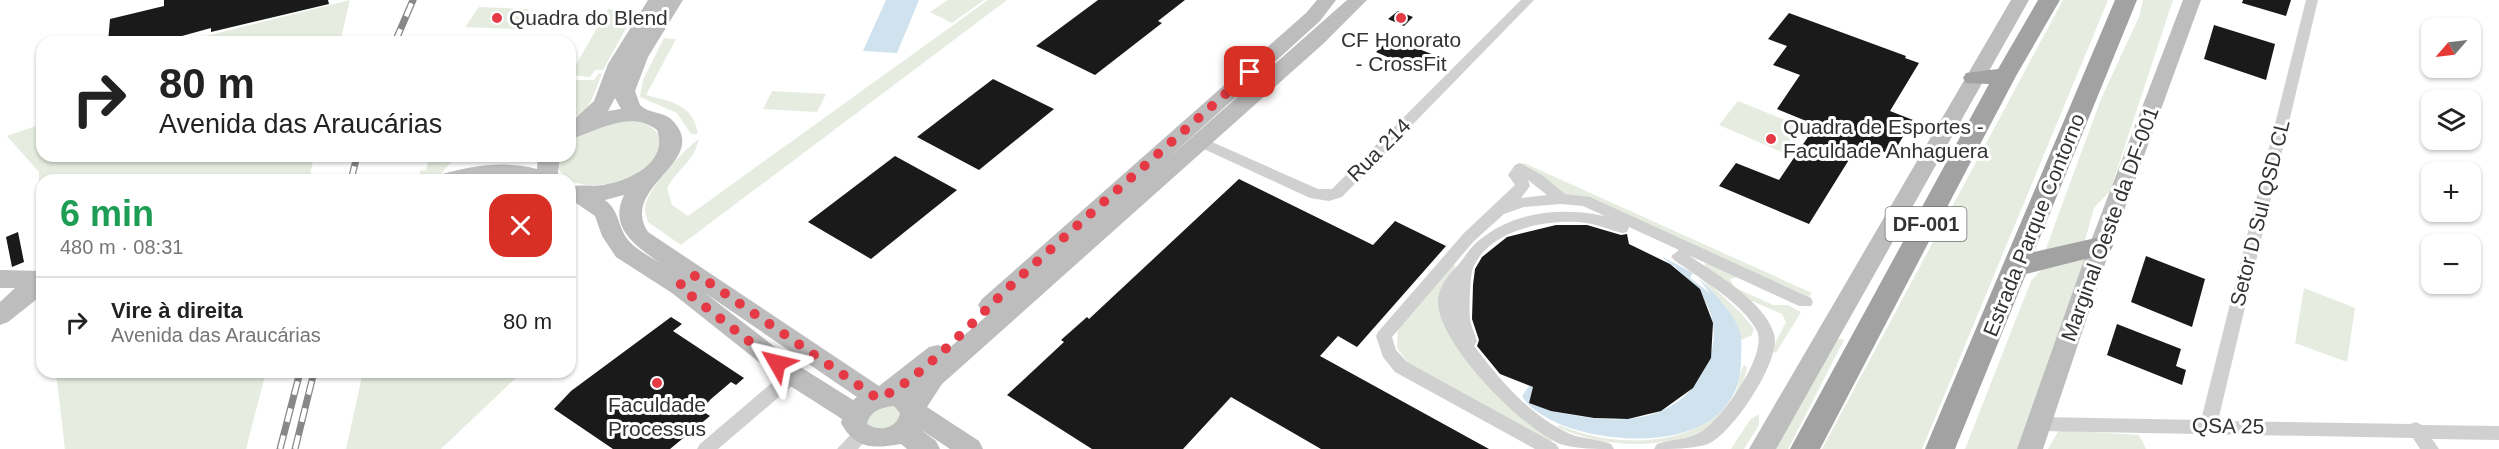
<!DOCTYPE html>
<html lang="pt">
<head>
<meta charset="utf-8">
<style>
	body { margin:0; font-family:Arial,sans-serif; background:#f6f6f6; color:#222; height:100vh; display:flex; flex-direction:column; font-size:22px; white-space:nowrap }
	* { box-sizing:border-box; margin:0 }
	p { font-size:20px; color:#767676 }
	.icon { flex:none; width:33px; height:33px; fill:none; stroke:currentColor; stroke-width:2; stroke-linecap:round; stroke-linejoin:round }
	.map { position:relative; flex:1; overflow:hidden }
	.details { position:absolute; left:36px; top:174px; width:540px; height:204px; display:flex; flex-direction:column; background:#fff; border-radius:18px; box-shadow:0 2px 4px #0004 }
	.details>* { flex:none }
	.guide { position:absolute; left:36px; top:36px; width:540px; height:126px; border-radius:18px; box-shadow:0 2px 4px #0004; background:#fff; color:#222; overflow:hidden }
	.needle { width:39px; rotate:242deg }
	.fabs { position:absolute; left:2421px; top:18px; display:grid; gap:12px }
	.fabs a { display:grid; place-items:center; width:60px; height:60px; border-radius:12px; background:#fff; box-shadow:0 2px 4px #0004; font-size:30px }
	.pin { position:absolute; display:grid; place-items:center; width:51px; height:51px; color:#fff; margin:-26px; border-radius:12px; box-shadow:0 3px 9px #0006 }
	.me { position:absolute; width:66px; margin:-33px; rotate:307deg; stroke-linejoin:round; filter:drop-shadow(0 0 4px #0008) }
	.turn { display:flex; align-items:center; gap:21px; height:126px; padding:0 24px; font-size:27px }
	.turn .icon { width:78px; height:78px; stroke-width:2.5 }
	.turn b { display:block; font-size:42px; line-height:51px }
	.round { display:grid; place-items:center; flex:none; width:63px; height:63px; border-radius:18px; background:#f6f6f6 }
	.summary { display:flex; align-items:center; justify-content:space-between; height:102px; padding:0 24px }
	h1 { font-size:36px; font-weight:600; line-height:45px; color:#1e9e55 }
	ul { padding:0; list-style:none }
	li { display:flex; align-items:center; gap:18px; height:90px; padding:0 24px; border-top:2px solid #e0e0e0 }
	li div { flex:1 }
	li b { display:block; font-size:22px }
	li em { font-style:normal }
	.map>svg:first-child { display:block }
	.green { fill:#e6ecdf }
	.water { fill:#cfe2ee }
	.building { fill:#1a1a1a }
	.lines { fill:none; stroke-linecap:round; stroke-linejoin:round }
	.minor { fill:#d0d0d0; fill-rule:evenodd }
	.secondary { fill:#bdbdbd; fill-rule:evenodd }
	.trunk { fill:#a2a2a2; fill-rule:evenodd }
	.rail-casing { stroke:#888; stroke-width:7 }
	.rail { stroke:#fff; stroke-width:4.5; stroke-dasharray:14; stroke-linecap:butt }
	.route { stroke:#e63946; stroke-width:10; stroke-dasharray:0 18 }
	.poi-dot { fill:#e63946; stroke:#fff; stroke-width:2 }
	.labels { text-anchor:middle; stroke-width:6; stroke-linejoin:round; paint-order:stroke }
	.shield { fill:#fff; stroke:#707070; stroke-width:1.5 }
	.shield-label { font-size:20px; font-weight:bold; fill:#333 }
	.poi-label { font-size:21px; fill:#333; stroke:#fff; text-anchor:start }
	.street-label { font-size:21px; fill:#333; stroke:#fff }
</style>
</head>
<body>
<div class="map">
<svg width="2499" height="449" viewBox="0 0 2499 449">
	<rect width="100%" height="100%" fill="#fff"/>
	<g class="green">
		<polygon points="350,0 340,42 182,42"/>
		<polygon points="948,0 984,0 952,23 930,12"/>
		<path d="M988,0H1007L681,245L648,222C647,218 645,213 645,209C644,193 686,147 699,139C693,163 678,168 667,188L672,205L688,216Z"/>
		<polygon points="2063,0 2108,0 1922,449 1822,449"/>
		<polygon points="2143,0 2173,0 2110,191 2094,208 2084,244 2044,254 2101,99 2139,17"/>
		<polygon points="479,7 529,9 516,29 465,27"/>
		<polygon points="608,9 635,12 603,70 595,70 590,77 570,75"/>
		<path d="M664,38L676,39L646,95C672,102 693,104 698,134H691L677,113L640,97L643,80Z"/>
		<path d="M599,73L602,74C594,92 591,113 570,118V85L573,80H594Z"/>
		<polygon points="772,91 826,94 817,112 763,109"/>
		<polygon points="1738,101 1800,126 1782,152 1719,125"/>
		<path d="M610,121C631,121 651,118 661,140C656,191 547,202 559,156H570V140L582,132Z"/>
		<polygon points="42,124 42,156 314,156 309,180 42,180 42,253 39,250 39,172 7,136"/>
		<polygon points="424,156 456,156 441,174 419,178 420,171 426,170 429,159 423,159"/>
		<polygon points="1524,163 1812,293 1809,297 1594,201 1562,193 1520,167"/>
		<polygon points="2085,259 2018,449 1965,449 2031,281 2041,270"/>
		<polygon points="1450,263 1456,266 1443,292 1443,305 1527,422 1552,440 1551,442 1412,368 1397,348 1398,327"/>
		<polygon points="1705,263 1738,277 1730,279 1734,287 1773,305 1788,305 1801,312 1776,353 1771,351 1786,322 1782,314 1734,293 1705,272"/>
		<polygon points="1702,277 1741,313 1754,329 1752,335 1742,340 1726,307 1700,278"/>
		<polygon points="2304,288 2355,308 2347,362 2295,343"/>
		<polygon points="1837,338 1844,340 1788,449 1773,449"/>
		<path d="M1744,365L1747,367C1746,376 1736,404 1731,410C1726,415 1717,419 1711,423L1709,430C1663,449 1602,449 1558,427L1559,425C1613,448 1689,449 1730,403C1740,390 1737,376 1744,365Z"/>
		<polygon points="56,372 266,372 246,449 65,449"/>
		<polygon points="363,372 522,372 441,449 346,449"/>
		<polygon points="903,405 901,428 868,432 863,417 870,406"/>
		<polygon points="1759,414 1759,425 1744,449 1731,449 1750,420"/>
		<polygon points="2059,430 2139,435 2146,449 2048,449"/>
	</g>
	<g class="water">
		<polygon points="886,0 919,0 897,53 863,51"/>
		<path d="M1663,257L1693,273L1690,278L1710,293L1698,278C1714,292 1736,315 1741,336C1742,344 1741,352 1741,359C1742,449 1623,449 1562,425C1547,418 1530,410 1522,396L1529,386L1533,387L1529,403C1584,422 1665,436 1700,377C1710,360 1716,344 1713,324C1710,300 1693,284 1676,268C1672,264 1665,261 1663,257Z"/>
	</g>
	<g class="building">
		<polygon points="164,0 328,0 329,4 211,32 211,28 160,42 108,42 110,19 164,6"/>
		<polygon points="1098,0 1185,0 1158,21 1162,23 1095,75 1036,46"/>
		<polygon points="2243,0 2291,0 2286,16 2242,3"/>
		<polygon points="1398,11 1413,17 1404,26 1388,19"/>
		<polygon points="1789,13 1906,56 1905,58 1919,63 1890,111 1913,120 1892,155 1860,142 1809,224 1719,186 1736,163 1779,180 1816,125 1777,109 1800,75 1773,65 1787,46 1768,39"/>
		<polygon points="2214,25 2275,44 2266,80 2204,59"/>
		<polygon points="1392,37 1414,47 1434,55 1419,71 1376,52"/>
		<polygon points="993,79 1054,109 979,170 917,137"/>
		<polygon points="895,156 957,190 871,259 808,222"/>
		<polygon points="1239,179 1373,245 1395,221 1446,246 1357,347 1338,336 1320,356 1489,449 1321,449 1231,397 1183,449 1092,449 1007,395 1064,342 1061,340 1087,317 1089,319"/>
		<polygon points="1556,225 1587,225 1621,235 1627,234 1629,244 1670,264 1700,289 1713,323 1711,358 1693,388 1661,411 1628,419 1594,418 1551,411 1529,403 1533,387 1500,374 1477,346 1479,340 1472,319 1473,285 1475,269 1482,257 1507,237"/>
		<polygon points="18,232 24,262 12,267 6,237"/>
		<polygon points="2146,256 2205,279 2192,327 2131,302"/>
		<polygon points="671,317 682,324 673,331 744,378 736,385 731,382 711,399 701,410 710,416 670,449 613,449 554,409 571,391"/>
		<polygon points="2117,324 2181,349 2176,366 2186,370 2182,385 2107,355"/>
	</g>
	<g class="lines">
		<g class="minor">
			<polygon points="1521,0 1534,0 1342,197 1329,201 1310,198 1193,144 1191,141 1198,136 1203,138 1318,189 1332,189"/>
			<polygon points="2306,0 2318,0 2218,421 2410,424 2416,422 2422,425 2499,426 2499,440 2432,439 2439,449 2420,449 2413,438 2040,431 2034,429 2031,424 2034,419 2040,417 2201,420"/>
			<path d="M1520,163L1542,175L1565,194L1590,197L1811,298L1813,302L1811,306H1799L1688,255C1715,273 1765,302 1774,334C1782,360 1732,434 1708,444C1692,449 1672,449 1654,449L1657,444C1671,439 1688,440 1701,432C1721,420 1768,355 1757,331C1743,303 1699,278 1674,260L1671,256L1679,250L1629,227L1627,232L1622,233C1610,230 1599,225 1587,223C1550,218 1489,229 1473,268C1470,276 1469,310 1470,319C1471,326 1475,334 1477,341L1474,346C1500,380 1530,416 1570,434C1583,439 1598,439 1611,444L1614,449C1596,449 1577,449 1560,444C1522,428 1440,346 1438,303C1438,286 1449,275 1459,264C1465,257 1469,249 1476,243C1512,211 1560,207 1605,216L1583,206L1561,204L1524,207L1504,214L1474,241L1392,337L1396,350L1407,362L1556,444L1559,449H1535L1395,372L1383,357L1376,336L1378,332L1464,233L1515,185L1508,175L1515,165ZM1528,180L1547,195L1521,198L1530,186Z"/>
			<polygon points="793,368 799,370 801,375 799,380 718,449 697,449 700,444 787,370"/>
			<polygon points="860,429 866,431 869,436 858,449 837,449 854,431"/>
		</g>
		<g class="secondary">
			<path d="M648,0H683L648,57L635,91L640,105C649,114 664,111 673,121C711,162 618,186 648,232L879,386L929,347L938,345L948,349L989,314L982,311L978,305L982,299L1306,13L1317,0H1336L1320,21L1165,161L1347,0H1367L1324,43L942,384L927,407L979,441L983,449H950L920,429L936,441L940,449H907L901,444C873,449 855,449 841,423L842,419L784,382L672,293L616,257L602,236L595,216L570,199V187C581,184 592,187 603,185C630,181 669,162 657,130C630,109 598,131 570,139V123L594,101L608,64ZM615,98L621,109L608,111ZM624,195C608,228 636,246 660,263C646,254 630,247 623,232C617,219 617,209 605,200ZM705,293L857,397L853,400L802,368ZM894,406L900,413C897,429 879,432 867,424C870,411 882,407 894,406Z"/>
			<polygon points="2011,0 2029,0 1776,449 1749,449"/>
			<polygon points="2183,0 2201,0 2111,246 2043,449 2017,449 2089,246"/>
			<path d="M538,156H560L558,173L563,180H436L439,175C471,166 504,160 537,169Z"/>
			<polygon points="0,270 42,271 42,295 8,322 0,325 0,302 15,288 0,288"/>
		</g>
		<g class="trunk">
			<polygon points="2038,0 2060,0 2016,76 1820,449 1790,449 1989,84 1966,83 1963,78 1966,73 1998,69"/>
			<polygon points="2115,0 2137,0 2034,252 2100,237 2109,239 2113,246 2109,253 2026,274 1955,449 1925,449"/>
		</g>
		<g class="rail-casing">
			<g id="rail">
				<polyline points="395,42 413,0"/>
				<polyline points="351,180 357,156"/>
				<polyline points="280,449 300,372"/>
				<polyline points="295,449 314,372"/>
			</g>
		</g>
		<use href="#rail" class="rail"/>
	</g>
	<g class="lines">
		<path class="route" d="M777,363L680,287L682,280L698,275L877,398C911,390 989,305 1019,278C1095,209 1173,141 1250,72"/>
	</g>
	<g class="poi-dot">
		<circle cx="497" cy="18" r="6"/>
		<circle cx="1401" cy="18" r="6"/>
		<circle cx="1771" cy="139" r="6"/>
		<circle cx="657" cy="383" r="6"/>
	</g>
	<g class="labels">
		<rect class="shield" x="1885.5" y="207" width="81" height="34" rx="4.5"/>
		<g class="shield-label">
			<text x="1926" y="231">DF-001</text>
		</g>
		<g class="poi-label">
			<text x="509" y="25">Quadra do Blend</text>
			<text x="1401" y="47" text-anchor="middle">CF Honorato<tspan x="1401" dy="24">- CrossFit</tspan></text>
			<text x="1783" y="134">Quadra de Esportes -<tspan x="1783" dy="24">Faculdade Anhaguera</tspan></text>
			<text x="657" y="412" text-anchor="middle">Faculdade<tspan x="657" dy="24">Processus</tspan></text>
		</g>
		<g class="street-label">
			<text transform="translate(1379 150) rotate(-45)" y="7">Rua 214</text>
			<text transform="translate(2260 213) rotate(-76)" y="7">Setor D Sul QSD CL</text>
			<text transform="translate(2110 224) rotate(-70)" y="7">Marginal Oeste da DF-001</text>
			<text transform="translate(2034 225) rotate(-68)" y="7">Estrada Parque Contorno</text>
			<text transform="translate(2228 426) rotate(1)" y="7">QSA 25</text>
		</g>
	</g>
</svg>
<div class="fabs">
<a><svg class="needle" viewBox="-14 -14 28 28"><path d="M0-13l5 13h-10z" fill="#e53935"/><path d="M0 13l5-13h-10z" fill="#767676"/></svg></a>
<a><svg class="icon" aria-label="layers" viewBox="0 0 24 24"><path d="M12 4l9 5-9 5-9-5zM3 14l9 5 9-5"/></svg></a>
<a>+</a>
<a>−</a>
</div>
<div class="pin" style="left:1250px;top:72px;background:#d93025"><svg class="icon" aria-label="arrive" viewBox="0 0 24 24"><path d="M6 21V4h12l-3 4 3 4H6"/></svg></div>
<svg class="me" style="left:777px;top:363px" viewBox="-20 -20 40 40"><path d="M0-17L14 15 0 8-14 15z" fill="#e63946" stroke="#fff" stroke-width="4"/></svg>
<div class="guide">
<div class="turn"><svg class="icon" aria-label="right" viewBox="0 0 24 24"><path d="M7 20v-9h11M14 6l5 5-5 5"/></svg><div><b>80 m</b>Avenida das Araucárias</div></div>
</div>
<section class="details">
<div class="summary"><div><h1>6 min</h1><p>480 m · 08:31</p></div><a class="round" style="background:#d93025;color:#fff"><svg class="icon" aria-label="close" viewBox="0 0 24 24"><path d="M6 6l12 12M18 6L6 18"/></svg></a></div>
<ul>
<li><svg class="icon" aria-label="right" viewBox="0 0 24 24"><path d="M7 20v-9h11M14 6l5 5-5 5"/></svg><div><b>Vire à direita</b><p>Avenida das Araucárias</p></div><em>80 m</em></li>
</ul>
</section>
</div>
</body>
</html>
